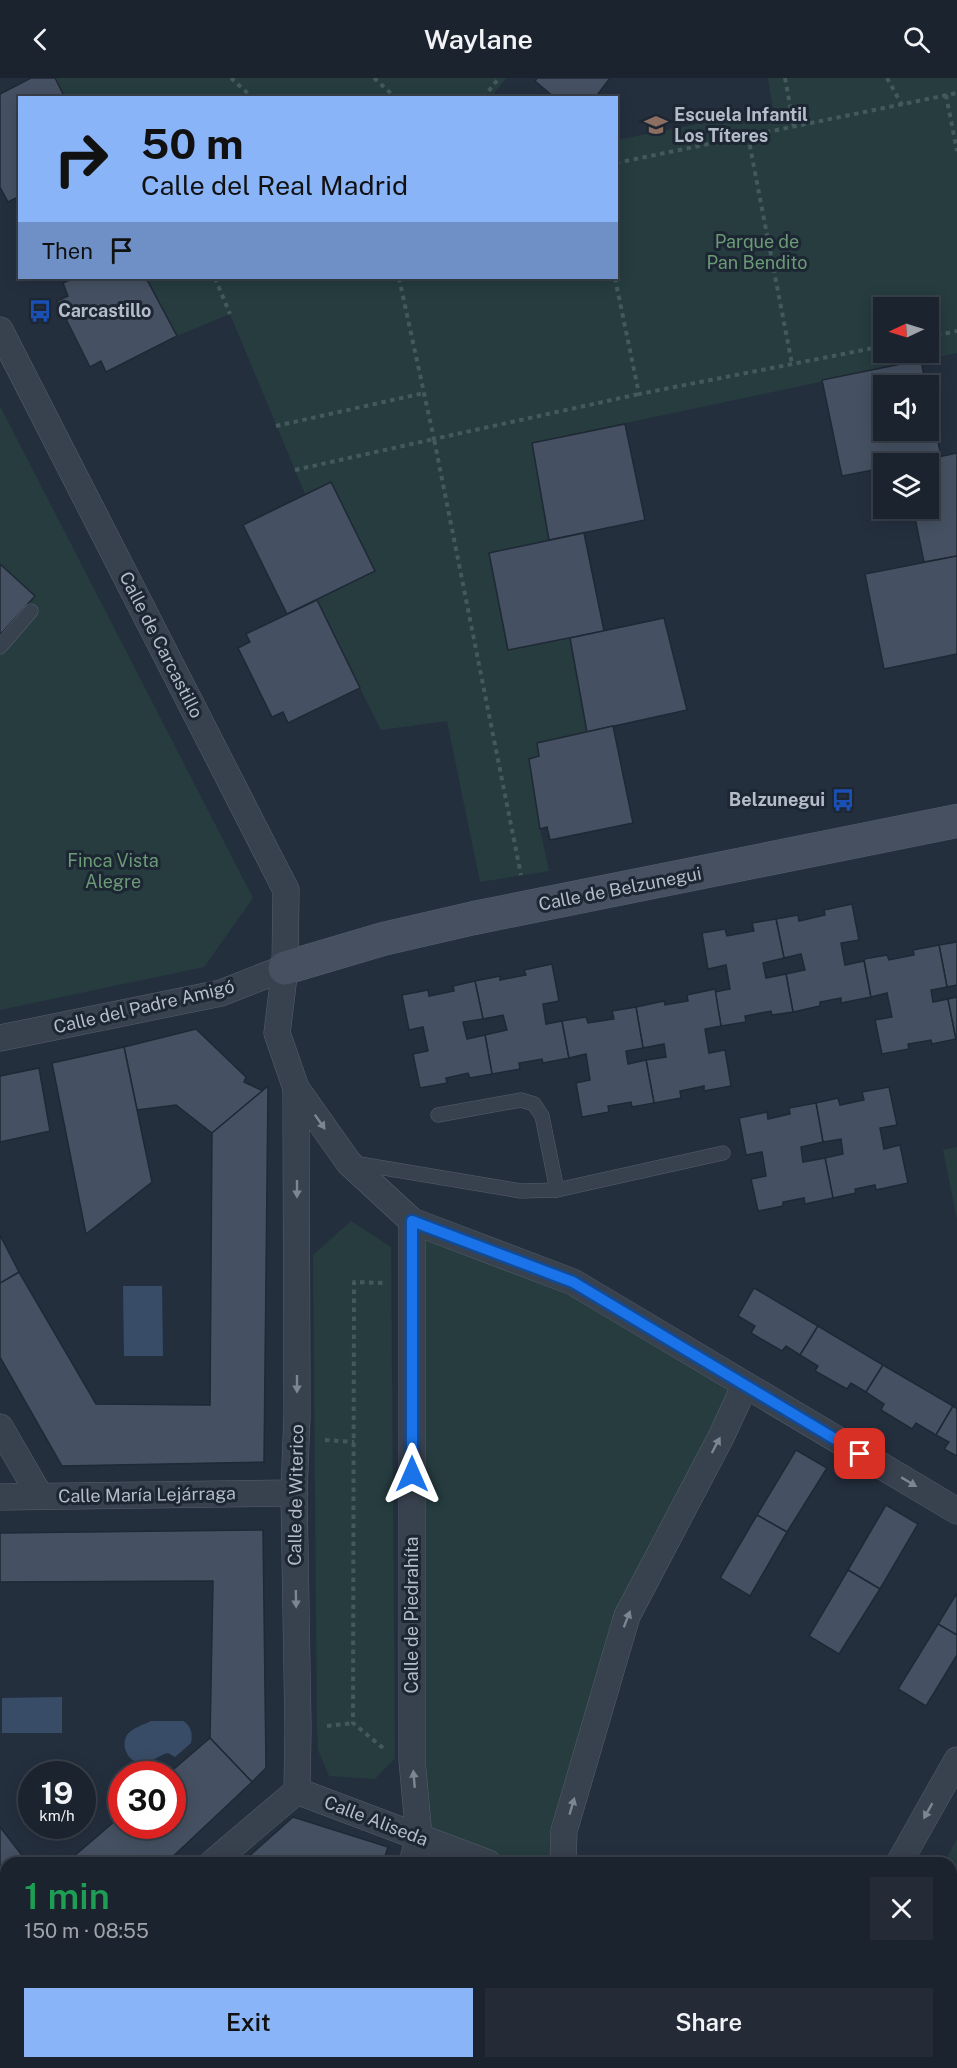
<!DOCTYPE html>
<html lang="en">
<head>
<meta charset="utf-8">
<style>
	body { margin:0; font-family:"Public Sans",sans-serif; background:#242b36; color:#f1f3f6; height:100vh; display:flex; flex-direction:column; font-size:22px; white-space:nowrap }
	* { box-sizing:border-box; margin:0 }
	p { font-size:20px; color:#a0a4aa }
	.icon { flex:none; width:33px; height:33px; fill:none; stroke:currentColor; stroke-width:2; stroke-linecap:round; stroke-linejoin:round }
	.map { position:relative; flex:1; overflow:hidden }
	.panel { position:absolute; left:0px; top:1779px; width:957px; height:212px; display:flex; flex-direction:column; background:#1b232e; border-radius:18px 18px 0 0; box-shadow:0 3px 15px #0003,0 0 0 2px #39404a }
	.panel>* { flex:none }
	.hud { position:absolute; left:18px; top:18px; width:600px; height:183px; border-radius:0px; box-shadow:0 3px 15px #0003,0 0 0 2px #39404a; background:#8ab4f8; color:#111; overflow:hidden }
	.needle { width:39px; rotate:266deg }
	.tools { position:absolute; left:873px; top:219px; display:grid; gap:12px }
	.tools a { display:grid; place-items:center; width:66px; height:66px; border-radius:0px; background:#1b232e; box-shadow:0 3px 15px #0003,0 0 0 2px #39404a; font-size:30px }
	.speed { position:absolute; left:18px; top:1683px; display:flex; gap:12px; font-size:30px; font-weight:700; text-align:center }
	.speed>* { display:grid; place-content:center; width:78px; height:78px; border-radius:50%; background:#1b232e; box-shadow:0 3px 15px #0003,0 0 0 2px #39404a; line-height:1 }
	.speed small { font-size:15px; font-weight:400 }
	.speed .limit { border:9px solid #d22; background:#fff; color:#111 }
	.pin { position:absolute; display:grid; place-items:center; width:51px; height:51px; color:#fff; margin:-26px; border-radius:12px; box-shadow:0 3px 9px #0006 }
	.me { position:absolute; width:66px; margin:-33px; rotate:0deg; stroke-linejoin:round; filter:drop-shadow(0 0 4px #0008) }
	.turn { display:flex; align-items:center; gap:21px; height:126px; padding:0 24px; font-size:27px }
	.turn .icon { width:78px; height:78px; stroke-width:2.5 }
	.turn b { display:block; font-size:42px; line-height:51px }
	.then { display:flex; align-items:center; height:57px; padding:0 24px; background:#0003; gap:12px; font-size:22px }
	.round { display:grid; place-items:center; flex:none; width:63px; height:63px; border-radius:0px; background:#242b36 }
	.head { display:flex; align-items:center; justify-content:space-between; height:102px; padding:0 24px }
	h1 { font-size:36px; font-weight:600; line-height:45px; color:#1e9e55 }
	.cta { display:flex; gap:12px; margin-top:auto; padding:12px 24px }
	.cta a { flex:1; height:69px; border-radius:0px; background:#8ab4f8; color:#111; font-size:24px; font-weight:600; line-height:69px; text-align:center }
	.cta a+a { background:#242b36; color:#f1f3f6 }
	header { display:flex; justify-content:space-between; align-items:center; height:78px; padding:0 24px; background:#1b232e; font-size:27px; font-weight:600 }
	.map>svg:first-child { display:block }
	.green { fill:#263c3f; fill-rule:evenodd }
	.water { fill:#394c67 }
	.building { fill:#455162; stroke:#1f2835; stroke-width:1.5 }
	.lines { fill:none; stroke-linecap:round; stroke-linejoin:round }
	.lane-casing { stroke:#565f6c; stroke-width:15 }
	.street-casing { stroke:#565f6c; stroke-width:27 }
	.secondary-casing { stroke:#565f6c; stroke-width:34 }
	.path { stroke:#44595c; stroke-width:4; stroke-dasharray:4.5 4.5; stroke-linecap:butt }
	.lane { stroke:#38414e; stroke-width:14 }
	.street { stroke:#38414e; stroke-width:26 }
	.secondary { stroke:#465061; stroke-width:33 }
	.oneway { fill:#7c8592 }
	.route-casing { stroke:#114b97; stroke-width:15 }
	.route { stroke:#1a73e8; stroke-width:10 }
	.labels { text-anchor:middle; stroke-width:6; stroke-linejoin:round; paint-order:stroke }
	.poi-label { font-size:18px; font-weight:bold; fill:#b4bcc9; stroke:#1d2633; text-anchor:start }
	.park-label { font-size:18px; fill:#6b9a76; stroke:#1d2633 }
	.street-label { font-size:18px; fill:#b4bcc9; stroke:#1d2633 }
</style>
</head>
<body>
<header><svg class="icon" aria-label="back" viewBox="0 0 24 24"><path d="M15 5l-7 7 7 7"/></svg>Waylane<svg class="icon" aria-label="search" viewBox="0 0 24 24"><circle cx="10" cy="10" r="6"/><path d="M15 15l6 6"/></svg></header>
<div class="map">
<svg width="957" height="1990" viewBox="0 0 957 1990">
	<rect width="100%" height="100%" fill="#242f3e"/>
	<g class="green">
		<polygon points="55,0 506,0 491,20 65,20"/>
		<path d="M768,0H957V275L532,365L549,462L489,475L508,572L570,560L587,654L537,665L539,678L529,681L540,751L549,793L480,804L447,643L381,652L316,522L375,492L331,404L305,416L230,236L177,258L147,200H616L617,62L773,31ZM884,230H928V274H884Z"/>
		<polygon points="0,328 253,820 204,889 0,932"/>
		<polygon points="957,1069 957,1142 943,1072"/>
		<polygon points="351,1143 391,1169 395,1680 375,1701 329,1698 318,1672 317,1649 313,1177"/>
		<polygon points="412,1143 573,1204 745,1307 621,1537 564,1785 489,1785 419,1759"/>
		<polygon points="957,1761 957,1936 951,1933 951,1785 944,1785"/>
	</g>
	<g class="water">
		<polygon points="123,1208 162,1208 163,1278 124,1278"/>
		<polygon points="62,1619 62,1655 2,1655 2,1620"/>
		<path d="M151,1643H183C191,1647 193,1657 191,1665L175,1679L168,1675C158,1677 153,1685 142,1685C129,1685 120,1669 127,1657C132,1650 143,1647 151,1643Z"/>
	</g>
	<g class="building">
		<polygon points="31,0 55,0 65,20 20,20 20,118 8,124 0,109 0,16"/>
		<polygon points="537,0 610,0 595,20 555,20 535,3"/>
		<polygon points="74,200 146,200 177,258 106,294 101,283 90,289 57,223 68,218 63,205"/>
		<polygon points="921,282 926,308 884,308 884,352 928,352 928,318 941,378 905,386 884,386 884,390 842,398 822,302"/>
		<polygon points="625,346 645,442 549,462 532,365"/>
		<polygon points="957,375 957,478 924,484 913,430 928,430 928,386 905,386"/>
		<polygon points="331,404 375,493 287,536 243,447"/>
		<polygon points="584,455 604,553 508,572 489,475"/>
		<polygon points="957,478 957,576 884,591 865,496"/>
		<polygon points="0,486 35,518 0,557"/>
		<polygon points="317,522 360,610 288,645 283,634 272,639 238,570 250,564 246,556"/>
		<polygon points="664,540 687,632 587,654 570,560"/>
		<polygon points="613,648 633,745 550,762 547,749 540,751 529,681 539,678 537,665"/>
		<polygon points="852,826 859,862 841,865 845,887 864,883 871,919 841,925 841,920 820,924 820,928 793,934 786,896 805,892 801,876 784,880 776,841 798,837 799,843 825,837 824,832"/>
		<polygon points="776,841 784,880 763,885 766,900 786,896 793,934 772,937 771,933 745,938 746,944 721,948 715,914 730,911 726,887 708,891 702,855 725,851 727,858 754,853 752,845"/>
		<polygon points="957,864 957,907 947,909 939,867"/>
		<polygon points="939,867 947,909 931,912 933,924 948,921 956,961 932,966 931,962 908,966 909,971 882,976 875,942 892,939 887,915 871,919 864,881 887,877 889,882 914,877 913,872"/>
		<polygon points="552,886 559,923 543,926 546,946 562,943 569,980 543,985 542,981 519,985 520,991 492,996 485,957 507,952 503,937 483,941 475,903 500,898 500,902 526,897 524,892"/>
		<polygon points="475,903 483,941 463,944 467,961 485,957 492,996 470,1000 468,995 446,1000 447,1005 420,1010 413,976 428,973 423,949 409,952 402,917 428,912 429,918 454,913 453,908"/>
		<polygon points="715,911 721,948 705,951 709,975 725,972 731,1008 704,1013 704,1008 680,1013 681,1020 654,1025 646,982 666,979 664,966 643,970 636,929 664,923 665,927 688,923 687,917"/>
		<polygon points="957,919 957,961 956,961 948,921"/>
		<polygon points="636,929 643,970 626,973 628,986 646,982 654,1025 632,1029 631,1024 608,1028 609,1034 582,1039 576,1005 590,1002 586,976 569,980 562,943 586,939 588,945 614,941 612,933"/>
		<polygon points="196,951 246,999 244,1004 263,1013 212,1055 176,1027 137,1032 124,969"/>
		<polygon points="124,969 152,1104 86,1156 52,985"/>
		<polygon points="39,990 50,1053 0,1064 0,998"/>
		<polygon points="268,1008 264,1384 62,1388 0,1279 0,1205 19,1194 96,1326 210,1327 212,1055"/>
		<polygon points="889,1009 897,1047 880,1050 884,1071 900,1067 908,1105 876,1112 875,1107 855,1111 856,1115 833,1120 825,1080 843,1076 841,1061 823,1064 816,1025 838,1020 840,1027 864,1022 862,1014"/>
		<polygon points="816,1025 823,1064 801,1069 803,1084 825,1080 833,1120 805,1126 804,1120 783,1124 783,1128 758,1133 751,1101 766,1098 762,1074 746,1077 739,1040 767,1034 768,1041 790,1036 789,1030"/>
		<polygon points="0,1157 19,1194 0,1205"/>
		<polygon points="754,1210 818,1248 800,1277 786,1268 782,1273 751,1255 755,1248 738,1238"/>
		<polygon points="818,1248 883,1287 866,1314 851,1305 847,1311 815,1293 818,1288 800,1277"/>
		<polygon points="883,1287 953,1328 936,1357 916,1345 912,1351 881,1332 884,1326 866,1314"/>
		<polygon points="953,1328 957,1331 957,1378 944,1371 949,1364 936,1357"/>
		<polygon points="796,1372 827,1390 787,1454 757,1437"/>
		<polygon points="886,1427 918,1446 880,1511 848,1492"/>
		<polygon points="757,1437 787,1454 750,1518 720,1500"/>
		<polygon points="263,1452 266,1690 252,1704 210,1660 213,1503 0,1504 0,1455"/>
		<polygon points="848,1492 880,1511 839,1576 809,1558"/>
		<polygon points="957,1515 957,1557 938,1546"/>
		<polygon points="938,1546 957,1557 957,1577 926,1628 898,1611"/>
		<polygon points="210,1660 252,1704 166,1785 66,1785 122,1737 122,1748 172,1748 172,1696 168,1696"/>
		<polygon points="293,1739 388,1769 383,1785 251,1785 247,1780"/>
		<polygon points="0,1749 28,1785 6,1785 6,1861 0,1854"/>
		<polygon points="88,1984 144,1984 147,1990 91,1990"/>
		<polygon points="173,1984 196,1984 194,1990 172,1990"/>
		<polygon points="196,1984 204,1984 218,1988 218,1990 194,1990"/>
		<polygon points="251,1984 327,1984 325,1990 249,1990"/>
		<polygon points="387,1984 517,1984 516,1990 386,1990"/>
		<polygon points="548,1984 610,1984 609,1990 547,1990"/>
		<polygon points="728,1984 761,1984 758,1990 726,1990"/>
		<polygon points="819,1984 922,1984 933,1990 816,1990"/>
	</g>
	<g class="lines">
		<g class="lane-casing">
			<g id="lane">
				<polyline points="0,569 31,533"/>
				<polyline points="438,1037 521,1022 534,1026 542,1038 557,1112"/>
				<polyline points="354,1085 521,1113 557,1112 723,1075"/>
			</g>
		</g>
		<g class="street-casing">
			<g id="street">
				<polyline points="0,252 286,812 285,890 277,955 296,1010 349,1085 412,1143 573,1204 957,1433"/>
				<polyline points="0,960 221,915 285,890"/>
				<polyline points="0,1349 40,1418"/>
				<polyline points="0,1419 294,1415"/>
				<polyline points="297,1713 488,1785"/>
				<polyline points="212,1785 297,1713 298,1650 294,1415 297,1337 296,1010"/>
				<polyline points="412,1785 419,1759 412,1682 412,1143"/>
				<polyline points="563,1785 564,1753 627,1538 721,1359 745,1307"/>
				<polyline points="899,1785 957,1682"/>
				<polyline points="0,1894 6,1901"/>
				<polyline points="0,1968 6,1962"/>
				<polyline points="951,1978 957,1981"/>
				<polyline points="65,1984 68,1990"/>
				<polyline points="353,1990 355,1984"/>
				<polyline points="525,1990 526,1984"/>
				<polyline points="791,1990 793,1984"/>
			</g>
		</g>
		<g class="secondary-casing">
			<polyline id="secondary" points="285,890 383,861 474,840 957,743"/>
		</g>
		<g class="path">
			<polyline points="231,0 253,20"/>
			<polyline points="374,0 396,20"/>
			<polyline points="785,0 794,49"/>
			<polyline points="887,0 902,27"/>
			<polyline points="946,17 957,73"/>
			<polyline points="483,20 499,0"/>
			<polyline points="748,58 792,286"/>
			<polyline points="616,85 957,15"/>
			<polyline points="215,200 230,236"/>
			<polyline points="399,200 434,361 639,316"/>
			<polyline points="615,200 639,316 884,268"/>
			<polyline points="928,259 957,253"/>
			<polyline points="276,348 424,315"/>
			<polyline points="295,392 434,361 521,797"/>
			<polyline points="325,1362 354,1364"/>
			<polyline points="327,1648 353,1645"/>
			<polyline points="383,1670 353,1645 354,1204 384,1205"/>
		</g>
		<use href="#lane" class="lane"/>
		<use href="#street" class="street"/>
		<use href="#secondary" class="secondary"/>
	</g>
	<defs><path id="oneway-solid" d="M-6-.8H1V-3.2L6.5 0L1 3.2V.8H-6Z" transform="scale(1.5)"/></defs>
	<g class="oneway">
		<use href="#oneway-solid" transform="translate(320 1044) rotate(55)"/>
		<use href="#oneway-solid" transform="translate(297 1111) rotate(90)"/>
		<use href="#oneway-solid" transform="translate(297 1306) rotate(90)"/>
		<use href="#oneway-solid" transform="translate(716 1367) rotate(-62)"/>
		<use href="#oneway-solid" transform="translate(909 1404) rotate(31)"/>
		<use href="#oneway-solid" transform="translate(296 1521) rotate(89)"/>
		<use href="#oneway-solid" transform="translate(627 1541) rotate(-69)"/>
		<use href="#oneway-solid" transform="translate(414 1701) rotate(-95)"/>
		<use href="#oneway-solid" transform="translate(572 1728) rotate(-74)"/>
		<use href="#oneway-solid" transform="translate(928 1733) rotate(119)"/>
	</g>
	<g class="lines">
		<g class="route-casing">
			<polyline id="route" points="412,1396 412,1143 573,1204 860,1376"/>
		</g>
		<use href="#route" class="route"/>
	</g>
	<defs>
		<g id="school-bare" transform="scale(1.8)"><path d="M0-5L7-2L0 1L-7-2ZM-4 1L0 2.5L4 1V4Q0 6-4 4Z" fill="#8d6e63" stroke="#1d2633" stroke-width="2.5" paint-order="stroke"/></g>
		<g id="bus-bare" transform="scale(1.8)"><path d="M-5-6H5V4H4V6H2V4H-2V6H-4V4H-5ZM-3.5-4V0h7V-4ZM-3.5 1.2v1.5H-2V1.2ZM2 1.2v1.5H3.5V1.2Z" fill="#1a4fb4" stroke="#1d2633" stroke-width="2.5" paint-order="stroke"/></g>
	</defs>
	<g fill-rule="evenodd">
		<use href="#school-bare" x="656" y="47"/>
		<use href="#bus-bare" x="40" y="233"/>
		<use href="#bus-bare" x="843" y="722"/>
	</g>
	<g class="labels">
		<g class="poi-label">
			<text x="674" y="43">Escuela Infantil<tspan x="674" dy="21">Los Títeres</tspan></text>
			<text x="58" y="239">Carcastillo</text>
			<text x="825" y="728" text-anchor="end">Belzunegui</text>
		</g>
		<g class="park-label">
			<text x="757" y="170">Parque de<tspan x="757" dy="21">Pan Bendito</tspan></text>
			<text x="113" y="789">Finca Vista<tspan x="113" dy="21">Alegre</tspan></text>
		</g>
		<g class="street-label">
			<text transform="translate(161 567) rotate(63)" y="6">Calle de Carcastillo</text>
			<text transform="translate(620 811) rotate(-11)" y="6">Calle de Belzunegui</text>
			<text transform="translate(144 929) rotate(-13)" y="6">Calle del Padre Amigó</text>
			<text transform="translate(147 1417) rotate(-1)" y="6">Calle María Lejárraga</text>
			<text transform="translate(296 1417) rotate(-89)" y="6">Calle de Witerico</text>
			<text transform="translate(412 1537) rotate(-90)" y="6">Calle de Piedrahíta</text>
			<text transform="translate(376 1743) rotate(21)" y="6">Calle Aliseda</text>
		</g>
	</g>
</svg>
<div class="tools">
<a><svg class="needle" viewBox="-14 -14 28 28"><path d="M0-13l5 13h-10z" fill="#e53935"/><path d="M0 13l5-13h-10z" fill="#a0a4aa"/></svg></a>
<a><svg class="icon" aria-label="sound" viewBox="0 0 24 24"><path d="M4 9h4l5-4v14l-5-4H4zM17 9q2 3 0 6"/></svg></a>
<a><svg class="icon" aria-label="layers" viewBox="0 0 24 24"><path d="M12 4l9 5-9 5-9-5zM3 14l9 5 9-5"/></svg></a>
</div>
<div class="speed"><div>19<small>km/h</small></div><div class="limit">30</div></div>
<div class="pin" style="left:860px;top:1376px;background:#d93025"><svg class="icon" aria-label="arrive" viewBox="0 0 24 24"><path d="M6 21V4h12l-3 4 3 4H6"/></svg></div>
<svg class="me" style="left:412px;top:1396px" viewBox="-20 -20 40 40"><path d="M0-17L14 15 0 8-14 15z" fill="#1a73e8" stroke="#fff" stroke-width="4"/></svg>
<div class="hud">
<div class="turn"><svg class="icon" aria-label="right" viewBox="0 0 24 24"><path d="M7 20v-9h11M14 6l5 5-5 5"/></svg><div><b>50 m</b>Calle del Real Madrid</div></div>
<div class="then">Then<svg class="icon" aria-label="arrive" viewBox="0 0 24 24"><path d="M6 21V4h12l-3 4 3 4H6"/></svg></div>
</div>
<section class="panel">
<div class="head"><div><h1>1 min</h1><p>150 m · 08:55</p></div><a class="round"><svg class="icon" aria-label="close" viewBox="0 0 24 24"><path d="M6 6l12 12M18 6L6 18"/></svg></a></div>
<div class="cta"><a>Exit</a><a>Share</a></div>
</section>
</div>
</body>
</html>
